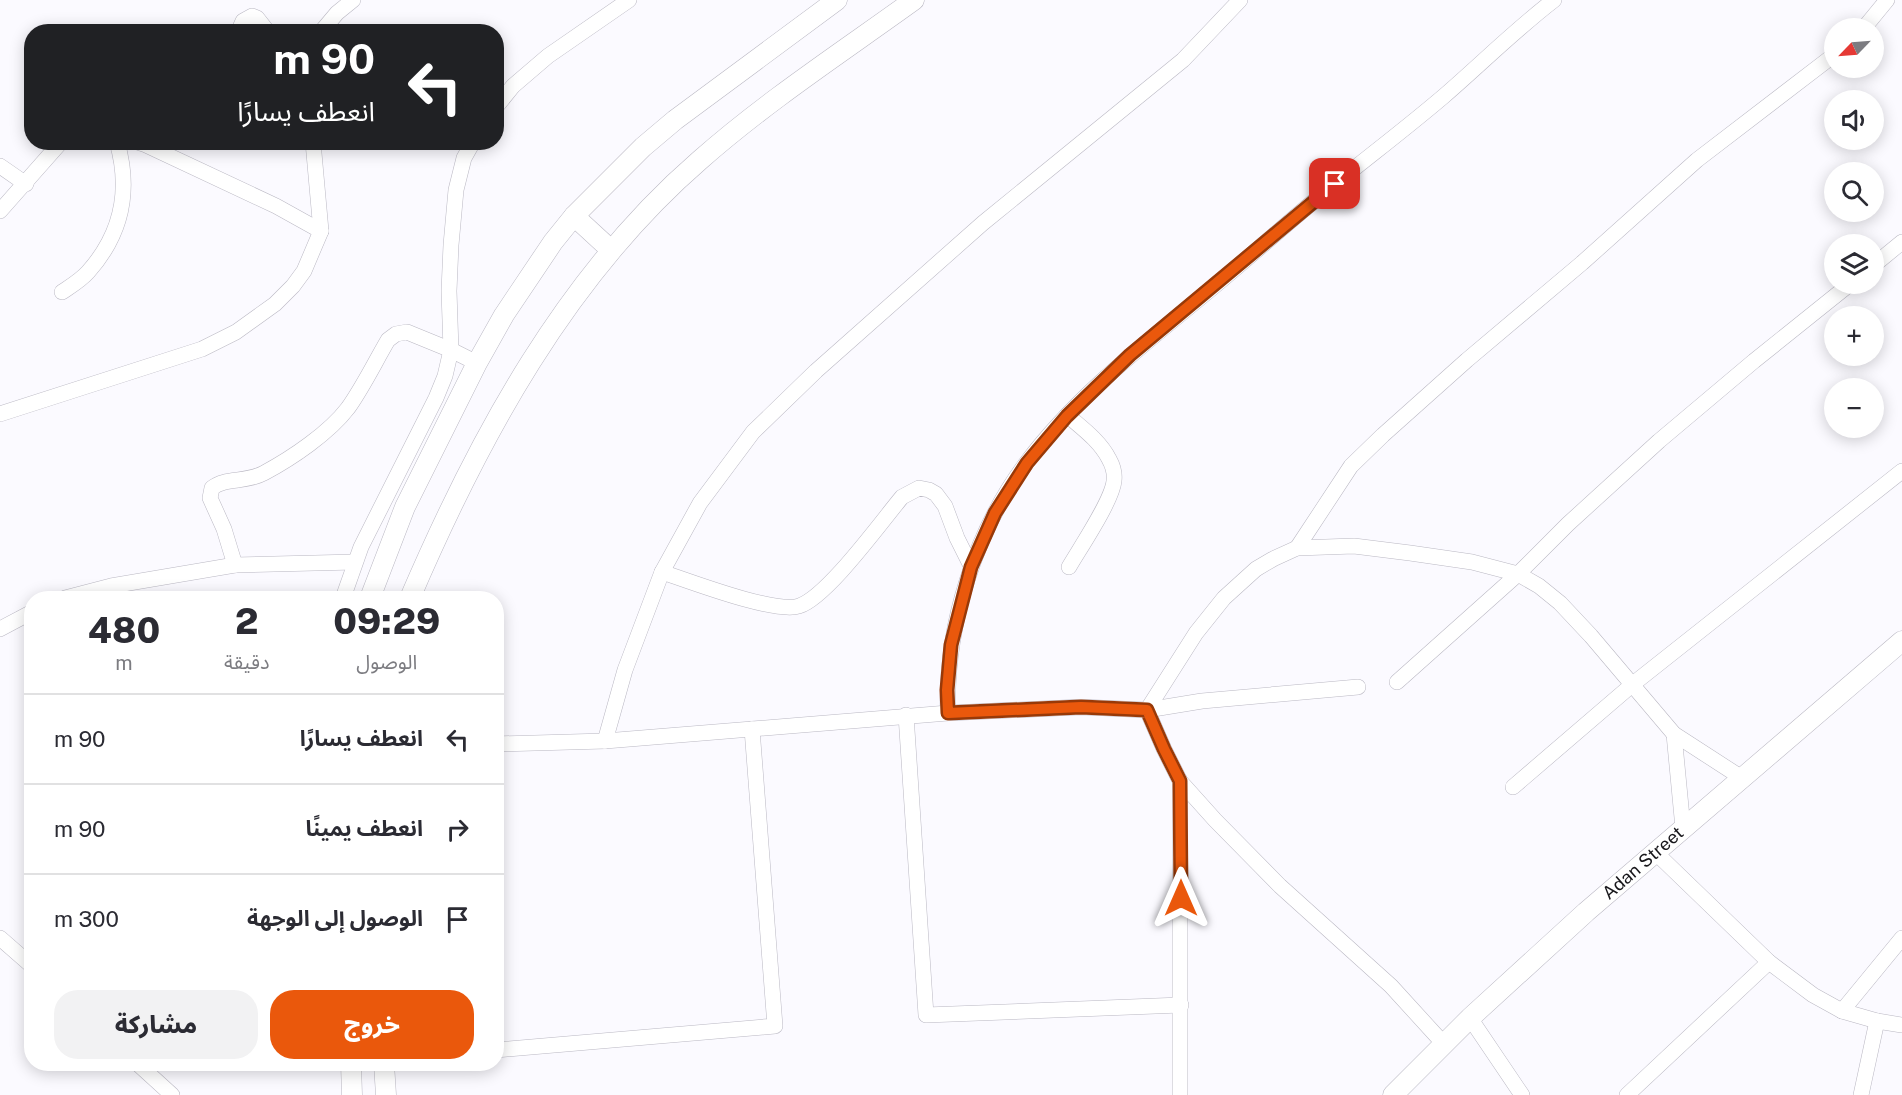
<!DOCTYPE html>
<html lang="ar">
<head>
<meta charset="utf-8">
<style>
	body { margin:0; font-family:"Public Sans","Noto Sans Arabic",sans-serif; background:#f2f2f3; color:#2b2b33; direction:rtl; height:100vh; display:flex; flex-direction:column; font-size:22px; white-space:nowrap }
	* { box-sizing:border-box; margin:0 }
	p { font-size:20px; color:#7c7c81 }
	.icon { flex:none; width:33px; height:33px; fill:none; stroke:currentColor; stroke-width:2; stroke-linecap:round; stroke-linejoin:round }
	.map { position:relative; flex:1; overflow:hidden; direction:ltr }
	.sheet { position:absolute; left:24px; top:591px; width:480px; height:480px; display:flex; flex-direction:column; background:#fff; border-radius:24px; box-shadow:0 3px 15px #0003; direction:rtl }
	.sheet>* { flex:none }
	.banner { position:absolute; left:24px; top:24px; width:480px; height:126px; border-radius:24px; box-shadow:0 3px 15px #0003; direction:rtl; background:#202124; color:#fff; overflow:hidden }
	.needle { width:39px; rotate:245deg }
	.controls { position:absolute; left:1824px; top:18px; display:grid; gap:12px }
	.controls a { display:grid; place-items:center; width:60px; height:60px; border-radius:50%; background:#fff; box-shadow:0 3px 15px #0003; font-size:30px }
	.pin { position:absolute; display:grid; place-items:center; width:51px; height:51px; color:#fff; margin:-26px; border-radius:12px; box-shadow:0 3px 9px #0006 }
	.me { position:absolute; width:66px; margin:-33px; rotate:0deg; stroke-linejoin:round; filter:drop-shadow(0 0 4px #0008) }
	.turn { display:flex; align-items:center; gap:21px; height:126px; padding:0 30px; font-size:27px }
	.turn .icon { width:78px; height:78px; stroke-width:2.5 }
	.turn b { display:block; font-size:42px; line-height:51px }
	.eta { display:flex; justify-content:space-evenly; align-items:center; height:102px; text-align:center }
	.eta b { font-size:36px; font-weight:800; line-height:42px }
	.primary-button { display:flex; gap:12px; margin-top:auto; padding:12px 30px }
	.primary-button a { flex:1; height:69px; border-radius:24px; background:#ea580c; color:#fff; font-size:24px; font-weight:800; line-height:69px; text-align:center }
	.primary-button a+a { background:#f2f2f3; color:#2b2b33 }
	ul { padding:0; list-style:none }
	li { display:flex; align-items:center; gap:18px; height:90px; padding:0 30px; border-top:2px solid #e1e1e2 }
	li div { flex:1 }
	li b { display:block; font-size:22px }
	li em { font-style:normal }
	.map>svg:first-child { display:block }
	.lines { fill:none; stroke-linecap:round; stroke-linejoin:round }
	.minor-casing { stroke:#bab8c3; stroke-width:16 }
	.tertiary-casing { stroke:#bab8c3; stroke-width:21 }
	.minor { stroke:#fff; stroke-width:15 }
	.tertiary { stroke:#fff; stroke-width:20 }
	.route-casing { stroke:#983908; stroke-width:15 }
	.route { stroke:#ea580c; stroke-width:10 }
	.labels { text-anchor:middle; stroke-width:5; stroke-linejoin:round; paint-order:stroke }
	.street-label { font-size:18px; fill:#17161a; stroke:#fff }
</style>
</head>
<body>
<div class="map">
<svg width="1902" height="1095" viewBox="0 0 1902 1095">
	<rect width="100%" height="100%" fill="#fbfaff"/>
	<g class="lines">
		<g class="minor-casing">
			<g id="minor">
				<polyline points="1864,28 1887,0"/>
				<polyline points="238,32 243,21 252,16 257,18 268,32"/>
				<polyline points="321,32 337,13 353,0"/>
				<polyline points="496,107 513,86 548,56 629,0"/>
				<polyline points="137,142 146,145 276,206 321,231"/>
				<polyline points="0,166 26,184"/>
				<polyline points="0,211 61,142"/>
				<polyline points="1874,265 1902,242"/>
				<path d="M62,292C71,286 81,280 88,272C122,234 131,191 117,142"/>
				<polyline points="0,414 202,349 236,332 275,304 293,286 304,271 321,231 313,142"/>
				<path d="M1067,415C1082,428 1100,441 1109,459C1113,466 1115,473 1114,481C1112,501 1080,548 1069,567"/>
				<polyline points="1297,548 1351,466 1383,435 1467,360 1582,263 1697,160 1834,55"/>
				<path d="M235,565L224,529L210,498L212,488C226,477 246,483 264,473C292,458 329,433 348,408C363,387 375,362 388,340L396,334L407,332L451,350L477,363"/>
				<path d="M662,572C689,581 775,614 799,606C827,597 881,522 902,497L919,488L929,490L936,494L945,506L957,538L971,566"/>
				<polyline points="65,598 111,586 235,565 355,562"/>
				<polyline points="343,598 361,547 436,398 445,376 451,350 449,291 451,245 456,190 464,158 473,142"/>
				<polyline points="0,629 32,612"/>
				<polyline points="1397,682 1518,574 1568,524 1659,441 1754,361 1850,284"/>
				<path d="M948,713C945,627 975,531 1027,462C1085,385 1165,329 1237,267C1264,244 1291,220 1319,197C1360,163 1403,131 1444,96C1481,64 1515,30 1554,0"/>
				<polyline points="906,715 926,1015 1181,1005"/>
				<polyline points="1674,734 1683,828"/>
				<polyline points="605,741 625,670 662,572 700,503 753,432 816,371 983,223 1183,60 1240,0"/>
				<polyline points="496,744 605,741 948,713 1081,707 1147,710 1202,701 1358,687"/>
				<polyline points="1513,787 1633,684 1902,471"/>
				<polyline points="1656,853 1769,962 1813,995 1842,1011 1877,1021 1902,1025"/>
				<polyline points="0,938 32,966"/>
				<polyline points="1842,1011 1902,938"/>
				<polyline points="1470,1018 1522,1095"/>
				<polyline points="1443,1043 1391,986 1280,886 1215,820 1180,781 1164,749 1147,710 1196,633 1224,598 1256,569 1273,559 1297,548 1354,546 1410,553 1472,562 1518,574 1539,586 1560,603 1591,636 1674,734 1742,778"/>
				<polyline points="496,1050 775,1026 752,729"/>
				<polyline points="138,1064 172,1095"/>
				<polyline points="1180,1095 1180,781"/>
				<polyline points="1627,1095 1769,962"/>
				<polyline points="1861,1095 1877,1021"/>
			</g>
		</g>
		<g class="tertiary-casing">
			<g id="tertiary">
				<polyline points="574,216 611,250"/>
				<polyline points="370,598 405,507 477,363 504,315 553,242 574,216 643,147 675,120 837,0"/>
				<path d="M410,598C479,437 566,276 700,160C767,101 842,52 914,0"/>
				<polyline points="351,1064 352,1095"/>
				<polyline points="384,1064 386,1095"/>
				<polyline points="1393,1095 1470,1018 1586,912 1902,641"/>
			</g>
		</g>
		<use href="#minor" class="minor"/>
		<use href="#tertiary" class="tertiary"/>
	</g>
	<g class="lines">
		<g class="route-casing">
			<polyline id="route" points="1181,898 1180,781 1164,749 1147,710 1081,707 948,713 947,690 951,645 971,567 995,513 1027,463 1067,416 1130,355 1335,184"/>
		</g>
		<use href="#route" class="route"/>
	</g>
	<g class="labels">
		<g class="street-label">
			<text transform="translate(1643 863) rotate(-41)" y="6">Adan Street</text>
		</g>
	</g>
</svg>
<div class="controls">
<a><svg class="needle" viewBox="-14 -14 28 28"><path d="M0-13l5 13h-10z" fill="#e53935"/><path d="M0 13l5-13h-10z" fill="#7c7c81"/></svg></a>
<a><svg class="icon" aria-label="sound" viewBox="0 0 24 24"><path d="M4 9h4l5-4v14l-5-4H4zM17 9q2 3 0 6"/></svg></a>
<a><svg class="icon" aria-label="search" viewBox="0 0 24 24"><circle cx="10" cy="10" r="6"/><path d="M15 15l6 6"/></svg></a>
<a><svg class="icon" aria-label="layers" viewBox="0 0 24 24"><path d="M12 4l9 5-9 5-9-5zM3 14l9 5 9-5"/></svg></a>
<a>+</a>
<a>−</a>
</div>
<div class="pin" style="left:1335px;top:184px;background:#d93025"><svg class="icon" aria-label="arrive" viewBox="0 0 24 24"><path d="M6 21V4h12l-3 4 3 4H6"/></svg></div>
<svg class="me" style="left:1181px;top:898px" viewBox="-20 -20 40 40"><path d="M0-17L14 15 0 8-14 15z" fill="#ea580c" stroke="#fff" stroke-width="4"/></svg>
<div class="banner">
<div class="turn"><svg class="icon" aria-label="left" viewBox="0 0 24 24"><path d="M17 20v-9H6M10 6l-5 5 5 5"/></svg><div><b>90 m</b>انعطف يسارًا</div></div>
</div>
<section class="sheet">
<div class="eta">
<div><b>09:29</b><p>الوصول</p></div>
<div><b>2</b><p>دقيقة</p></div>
<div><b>480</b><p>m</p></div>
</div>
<ul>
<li><svg class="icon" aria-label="left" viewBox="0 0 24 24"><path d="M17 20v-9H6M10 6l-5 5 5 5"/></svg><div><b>انعطف يسارًا</b></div><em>90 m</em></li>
<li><svg class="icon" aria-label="right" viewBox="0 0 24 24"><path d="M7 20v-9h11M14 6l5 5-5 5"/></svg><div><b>انعطف يمينًا</b></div><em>90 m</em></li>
<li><svg class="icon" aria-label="arrive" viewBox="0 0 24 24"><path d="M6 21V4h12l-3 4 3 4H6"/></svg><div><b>الوصول إلى الوجهة</b></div><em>300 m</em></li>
</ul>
<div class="primary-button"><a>خروج</a><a>مشاركة</a></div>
</section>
</div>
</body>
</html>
